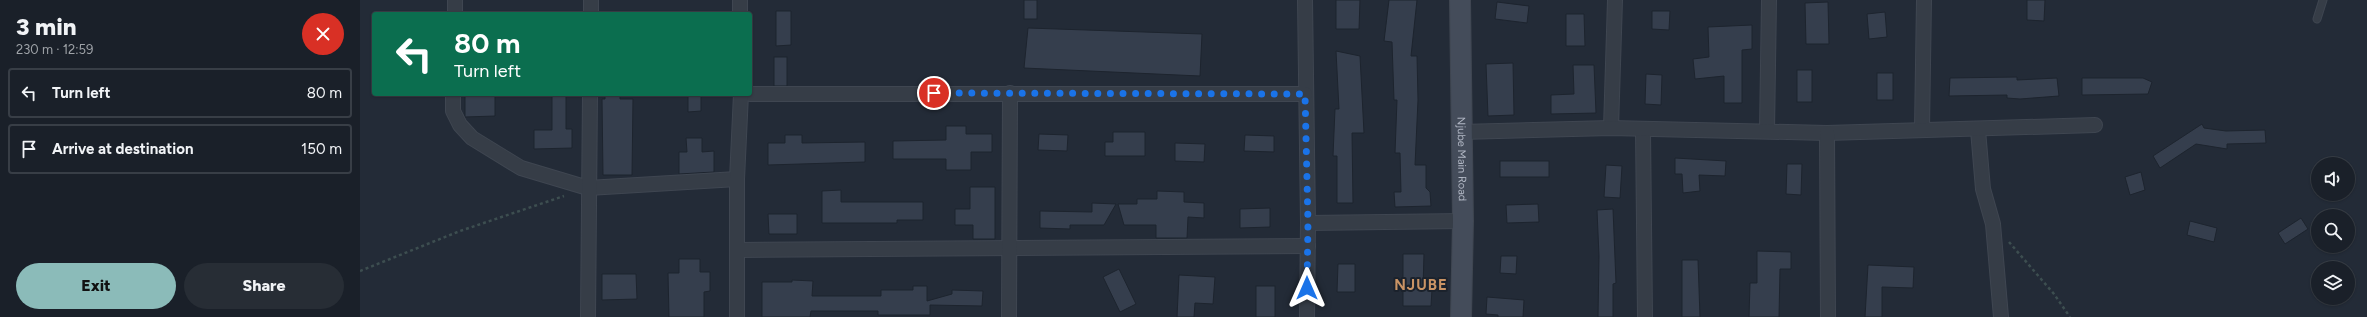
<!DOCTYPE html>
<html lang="en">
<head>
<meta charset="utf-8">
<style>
	body { margin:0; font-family:Figtree,sans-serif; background:#272d35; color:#f1f3f6; height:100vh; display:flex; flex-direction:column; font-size:15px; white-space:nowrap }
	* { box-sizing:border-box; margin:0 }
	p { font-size:13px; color:#9fa3a8 }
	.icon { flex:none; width:22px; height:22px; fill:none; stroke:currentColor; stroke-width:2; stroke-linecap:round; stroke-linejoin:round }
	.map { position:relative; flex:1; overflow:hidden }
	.drawer { display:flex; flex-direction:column; background:#1a2029; width:360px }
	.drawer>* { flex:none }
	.top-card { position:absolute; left:12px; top:12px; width:380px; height:84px; border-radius:4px; box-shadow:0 1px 3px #0004,0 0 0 1px #383e46; background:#0b6e4f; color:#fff; overflow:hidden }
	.controls { position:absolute; left:1951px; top:157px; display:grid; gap:8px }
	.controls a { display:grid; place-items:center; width:44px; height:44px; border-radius:50%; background:#1a2029; box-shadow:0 1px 3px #0004,0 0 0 1px #383e46; font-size:20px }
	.pin { position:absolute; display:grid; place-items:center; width:34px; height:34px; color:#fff; margin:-17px; border:2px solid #fff; border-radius:50%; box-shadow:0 1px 4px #0007 }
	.me { position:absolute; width:44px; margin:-22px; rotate:0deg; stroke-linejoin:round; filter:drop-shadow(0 0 3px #0008) }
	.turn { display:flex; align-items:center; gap:14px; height:84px; padding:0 16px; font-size:18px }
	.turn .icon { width:52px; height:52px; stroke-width:2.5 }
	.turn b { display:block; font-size:28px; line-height:34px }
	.round { display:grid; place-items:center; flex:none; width:42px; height:42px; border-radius:21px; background:#272d35 }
	.overview { display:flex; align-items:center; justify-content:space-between; height:68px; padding:0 16px }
	h1 { font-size:24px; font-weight:800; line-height:30px }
	.button { display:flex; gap:8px; margin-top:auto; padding:8px 16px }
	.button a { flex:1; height:46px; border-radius:24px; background:#8bbbb9; color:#111; font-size:16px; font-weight:800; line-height:46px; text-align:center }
	.button a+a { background:#272d35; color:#f1f3f6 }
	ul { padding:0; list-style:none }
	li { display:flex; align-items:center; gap:12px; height:50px; margin:0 8px 6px; padding:0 8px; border:2px solid #383e46; border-radius:4px }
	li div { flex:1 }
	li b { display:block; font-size:15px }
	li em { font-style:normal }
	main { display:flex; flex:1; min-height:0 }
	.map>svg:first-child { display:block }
	.building { fill:#353e4d; stroke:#1d242e }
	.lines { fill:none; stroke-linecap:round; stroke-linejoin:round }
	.lane-casing { stroke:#3f4651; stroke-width:9 }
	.street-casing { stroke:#3f4651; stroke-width:16 }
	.secondary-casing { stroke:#3f4651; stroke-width:22 }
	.path { stroke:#3d4e50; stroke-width:2.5; stroke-dasharray:3 3; stroke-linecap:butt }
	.lane { stroke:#363d47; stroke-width:7 }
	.street { stroke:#363d47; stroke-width:14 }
	.secondary { stroke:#444c5a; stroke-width:20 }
	.route { stroke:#1a73e8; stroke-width:7; stroke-dasharray:0 12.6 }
	.labels { text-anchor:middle; stroke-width:4; stroke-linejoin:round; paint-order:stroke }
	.street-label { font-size:11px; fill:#b1b7c4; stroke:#1b222c }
	.district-label { font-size:15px; font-weight:bold; letter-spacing:1px; fill:#ca9465; stroke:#1b222c }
</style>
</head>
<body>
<main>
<section class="drawer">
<div class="overview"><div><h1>3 min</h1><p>230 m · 12:59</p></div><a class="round" style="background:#d93025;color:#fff"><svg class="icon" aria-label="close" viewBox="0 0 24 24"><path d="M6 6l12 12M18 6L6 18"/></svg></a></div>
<ul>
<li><svg class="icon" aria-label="left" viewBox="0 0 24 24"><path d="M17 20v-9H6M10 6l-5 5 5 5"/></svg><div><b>Turn left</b></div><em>80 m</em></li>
<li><svg class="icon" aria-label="arrive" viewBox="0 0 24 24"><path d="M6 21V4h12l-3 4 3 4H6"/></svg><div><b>Arrive at destination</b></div><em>150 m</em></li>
</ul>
<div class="button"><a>Exit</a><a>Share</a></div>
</section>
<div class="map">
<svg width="2007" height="317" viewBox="0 0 2007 317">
	<rect width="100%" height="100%" fill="#232b37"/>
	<g class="building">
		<rect x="664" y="0" width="13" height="19"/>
		<polygon points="976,0 1000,0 999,29 976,29"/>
		<polygon points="1029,0 1057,0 1051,56 1057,56 1058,100 1055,165 1066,165 1066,188 1070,192 1071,206 1035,207 1034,192 1041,192 1040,153 1035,153 1037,100 1034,100 1032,42 1024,41"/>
		<polygon points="1667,0 1685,0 1684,21 1667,20"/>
		<polygon points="1137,2 1169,6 1167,23 1135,19"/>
		<polygon points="1468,2 1469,44 1446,44 1445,3"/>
		<polygon points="416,11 431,11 431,45 416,46"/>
		<polygon points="1292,11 1310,11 1309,30 1292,29"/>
		<polygon points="1525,12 1527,37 1509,39 1507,14"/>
		<polygon points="1206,14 1224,14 1225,46 1206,46"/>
		<polygon points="1392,25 1392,49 1382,50 1382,103 1364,103 1364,76 1335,79 1333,59 1349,57 1348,27"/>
		<polygon points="668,28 842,34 840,76 664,68"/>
		<polygon points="976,51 1000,56 1004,133 992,133 993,203 977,203 977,156 973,156 975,109 979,109"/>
		<rect x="414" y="57" width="13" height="29"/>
		<polygon points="1153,63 1154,115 1128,116 1126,64"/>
		<polygon points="1213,65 1234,65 1236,113 1191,114 1191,95 1214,94"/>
		<rect x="1437" y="70" width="15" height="32"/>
		<rect x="1517" y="73" width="16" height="27"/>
		<polygon points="1286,74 1302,75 1301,105 1285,104"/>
		<polygon points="1657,77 1657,80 1697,78 1699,96 1660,99 1647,98 1647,95 1589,96 1590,78"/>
		<polygon points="1722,78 1783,78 1792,82 1788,94 1722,95"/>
		<polygon points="114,94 135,96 135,116 105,117 105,96 114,96"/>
		<polygon points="192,94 206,94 206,129 212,129 212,148 174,149 174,130 192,130"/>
		<polygon points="245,94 260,94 260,99 273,99 272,175 243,175 242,99 245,99"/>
		<polygon points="328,94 341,94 341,111 328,112"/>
		<polygon points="1842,124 1844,128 1866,131 1905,130 1906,143 1867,144 1867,149 1836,144 1800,168 1793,156"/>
		<polygon points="586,126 606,126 606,134 632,134 632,152 611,152 611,170 586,170 586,159 533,159 533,141 586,140"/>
		<polygon points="753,132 785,132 785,156 745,156 745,142 753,142"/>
		<polygon points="679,134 708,135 707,151 678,150"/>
		<polygon points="425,135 442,135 442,143 505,142 505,162 408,165 408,143 425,143"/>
		<polygon points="885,135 914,136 914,152 884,151"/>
		<polygon points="326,138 342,138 342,152 354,151 354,172 319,174 319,152 327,152"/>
		<polygon points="815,143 845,144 844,162 815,161"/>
		<polygon points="1315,158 1366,161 1365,176 1339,175 1340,191 1323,193 1322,174 1315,174"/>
		<rect x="1140" y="161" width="49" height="16"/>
		<polygon points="1427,164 1442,164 1441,195 1426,194"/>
		<polygon points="1246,165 1262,166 1260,198 1244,197"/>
		<polygon points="1781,172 1785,190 1770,195 1765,177"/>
		<polygon points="610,187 635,187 635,239 613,239 613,225 595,225 595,209 610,209"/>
		<polygon points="481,190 481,202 563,202 563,220 537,220 537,223 462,223 462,191"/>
		<polygon points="797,191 824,192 824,202 844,203 844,218 828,217 827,238 796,238 796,225 764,225 758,204 777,204 777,199 797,199"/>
		<polygon points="732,203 756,204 744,225 710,225 710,229 680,228 680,211 732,212"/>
		<polygon points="1178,204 1179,222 1147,223 1146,205"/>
		<polygon points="910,208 910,227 880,228 880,209"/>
		<polygon points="1253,209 1256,283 1253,284 1253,317 1238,317 1239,256 1237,210"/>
		<polygon points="408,214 437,214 437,234 409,234"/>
		<polygon points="1941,218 1948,229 1925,244 1918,233"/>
		<polygon points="1830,221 1857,228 1854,242 1827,235"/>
		<polygon points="1397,251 1431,252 1431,269 1420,269 1419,317 1389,317 1390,283 1397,283"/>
		<polygon points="1043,254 1064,254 1063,289 1072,289 1071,306 1043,306"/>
		<polygon points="1141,256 1157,256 1156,274 1140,273"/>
		<polygon points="319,259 340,259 340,272 350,272 350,291 344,292 344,317 309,317 308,273 319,273"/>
		<polygon points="1322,260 1338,260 1340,317 1322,317"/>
		<polygon points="978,264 995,264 995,292 977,292"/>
		<polygon points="1508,265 1554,267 1553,288 1522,287 1522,317 1505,317"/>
		<polygon points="759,269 776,304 760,312 743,277"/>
		<polygon points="242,274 276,274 277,299 242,300"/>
		<polygon points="819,275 855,277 853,304 835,303 834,317 817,317"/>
		<polygon points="432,280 453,281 452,296 521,296 521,290 553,290 553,286 567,286 567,301 592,294 592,290 623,291 622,306 570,305 570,315 518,315 518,311 451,311 450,317 402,317 402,282 432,282"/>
		<rect x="896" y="286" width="19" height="31"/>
		<polygon points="1127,297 1164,300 1163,317 1138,317 1138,315 1126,314"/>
	</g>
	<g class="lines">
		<g class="lane-casing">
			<polyline id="lane" points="1957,19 1963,0"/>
		</g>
		<g class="street-casing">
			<g id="street">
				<polyline points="380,0 380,14"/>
				<polyline points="945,0 948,223 947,317"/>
				<polyline points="95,14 95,0"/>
				<polyline points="231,14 231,0"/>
				<polyline points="93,94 93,111 100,125 112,138 161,168 228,188 377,179"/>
				<polyline points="390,94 945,94"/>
				<polyline points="1251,128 1255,0"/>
				<polyline points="1562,129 1564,0"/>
				<polyline points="1283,130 1285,317"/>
				<polyline points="1618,130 1623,189 1633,224 1641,317"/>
				<polyline points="1407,131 1409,0"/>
				<polyline points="1101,132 1251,128 1467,133 1735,125"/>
				<polyline points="1467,133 1468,317"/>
				<polyline points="948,223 1103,221"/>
				<polyline points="378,250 948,246"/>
				<polyline points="228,317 230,94"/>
				<polyline points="377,317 377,179 381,94"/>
				<polyline points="649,317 650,93"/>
			</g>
		</g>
		<g class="secondary-casing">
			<g id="secondary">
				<path id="s1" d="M1100,0L1103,221L1101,317"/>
			</g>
		</g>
		<g class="path">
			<polyline points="1649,242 1694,294 1710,317"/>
			<polyline points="0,271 100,231 204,196"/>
		</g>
		<use href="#lane" class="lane"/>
		<use href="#street" class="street"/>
		<use href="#secondary" class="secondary"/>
	</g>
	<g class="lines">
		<polyline class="route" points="574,93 945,94 948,223 947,288"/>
	</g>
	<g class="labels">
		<g class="street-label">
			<text dy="4" stroke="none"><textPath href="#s1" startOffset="159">Njube Main Road</textPath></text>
		</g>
		<g class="district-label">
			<text x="1061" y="290">NJUBE</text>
		</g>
	</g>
</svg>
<div class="controls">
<a><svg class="icon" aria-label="sound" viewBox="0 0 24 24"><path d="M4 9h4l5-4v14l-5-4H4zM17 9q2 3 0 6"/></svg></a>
<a><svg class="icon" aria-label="search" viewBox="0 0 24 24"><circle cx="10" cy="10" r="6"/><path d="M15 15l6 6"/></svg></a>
<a><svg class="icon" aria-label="layers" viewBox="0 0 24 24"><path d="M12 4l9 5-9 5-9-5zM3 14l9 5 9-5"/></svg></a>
</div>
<div class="pin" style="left:574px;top:93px;background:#d93025"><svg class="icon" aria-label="arrive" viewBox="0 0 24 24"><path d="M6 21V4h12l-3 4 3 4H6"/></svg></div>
<svg class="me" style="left:947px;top:288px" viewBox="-20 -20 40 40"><path d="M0-17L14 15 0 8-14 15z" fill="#1a73e8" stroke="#fff" stroke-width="4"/></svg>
<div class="top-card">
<div class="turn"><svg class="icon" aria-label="left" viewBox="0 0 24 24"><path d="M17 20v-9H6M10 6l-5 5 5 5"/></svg><div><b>80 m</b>Turn left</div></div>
</div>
</div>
</main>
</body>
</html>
